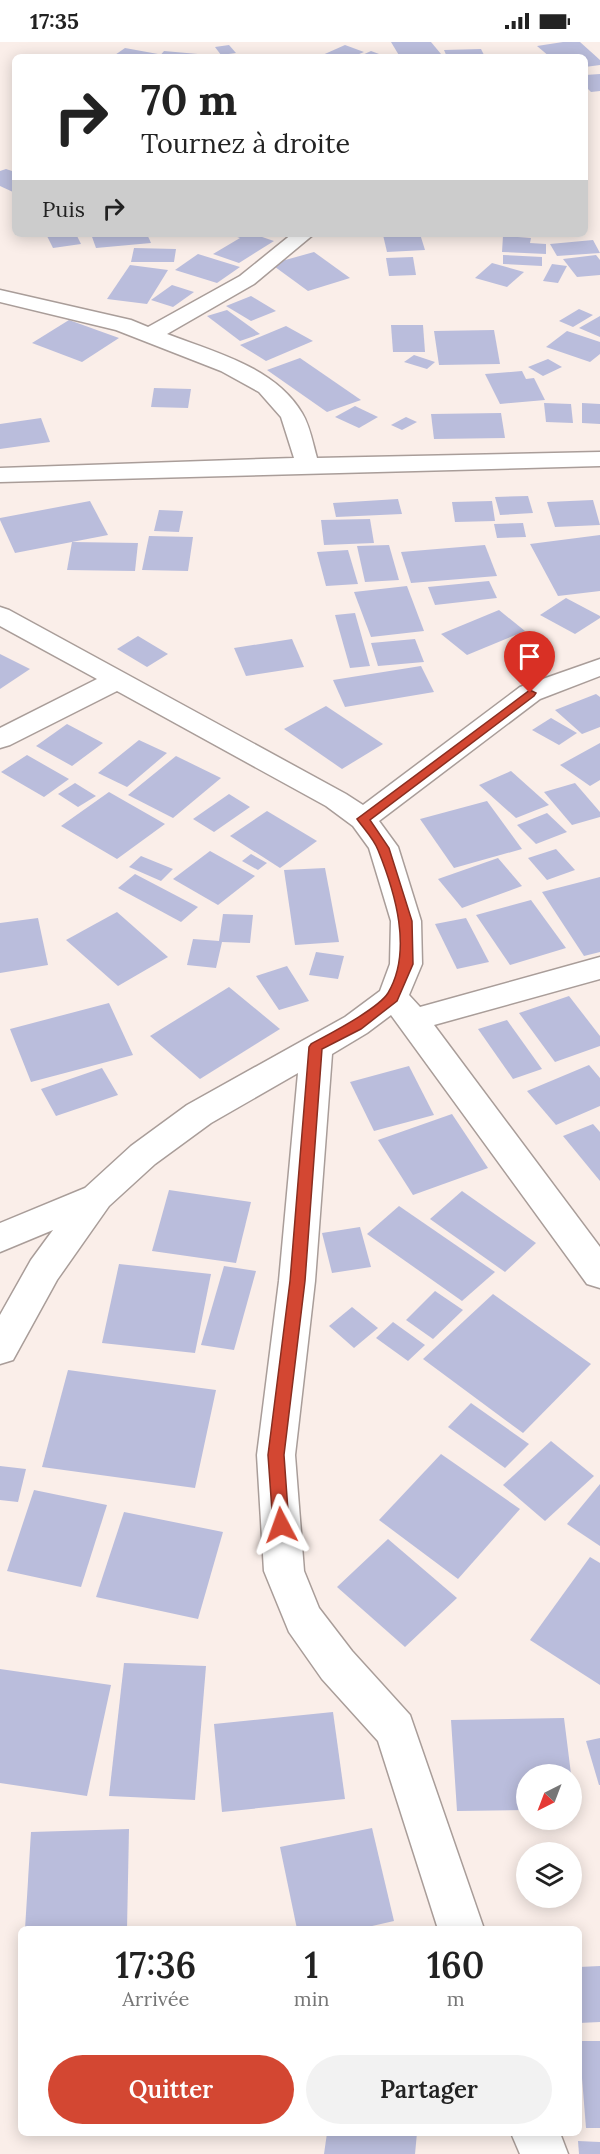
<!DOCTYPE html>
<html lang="fr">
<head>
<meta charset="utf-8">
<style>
	body { margin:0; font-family:Lora,serif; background:#f2f2f2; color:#222; height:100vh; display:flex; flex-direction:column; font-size:22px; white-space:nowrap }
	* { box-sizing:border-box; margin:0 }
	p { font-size:20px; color:#767676 }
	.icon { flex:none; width:33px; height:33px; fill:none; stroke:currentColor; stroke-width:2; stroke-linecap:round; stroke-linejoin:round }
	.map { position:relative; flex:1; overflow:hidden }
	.panel { position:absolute; left:18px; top:1884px; width:564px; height:210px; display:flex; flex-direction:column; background:#fff; border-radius:9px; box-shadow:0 3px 15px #0003 }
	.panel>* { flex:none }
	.guide { position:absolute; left:12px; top:12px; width:576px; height:183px; border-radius:9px; box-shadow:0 3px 15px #0003; background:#fff; color:#222; overflow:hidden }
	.needle { width:39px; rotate:222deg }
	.tools { position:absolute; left:516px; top:1722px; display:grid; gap:12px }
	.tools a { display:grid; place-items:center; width:66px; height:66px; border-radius:50%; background:#fff; box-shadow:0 3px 15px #0003; font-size:30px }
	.pin { position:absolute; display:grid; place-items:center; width:51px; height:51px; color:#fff; margin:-62px -26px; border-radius:50% 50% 50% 0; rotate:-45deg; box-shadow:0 0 6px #0007 }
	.pin .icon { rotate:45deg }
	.me { position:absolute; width:66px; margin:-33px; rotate:356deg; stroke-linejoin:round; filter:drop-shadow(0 0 4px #0008) }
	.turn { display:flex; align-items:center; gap:21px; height:126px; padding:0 30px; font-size:27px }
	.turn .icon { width:78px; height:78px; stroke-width:2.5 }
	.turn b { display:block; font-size:42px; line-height:51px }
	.then { display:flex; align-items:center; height:57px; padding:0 30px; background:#0003; gap:12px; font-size:22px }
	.eta { display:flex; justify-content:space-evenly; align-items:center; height:102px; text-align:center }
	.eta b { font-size:36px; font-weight:600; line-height:42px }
	.button { display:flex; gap:12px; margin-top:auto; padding:12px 30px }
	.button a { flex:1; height:69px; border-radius:36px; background:#d34732; color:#fff; font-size:24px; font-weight:600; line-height:69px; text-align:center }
	.button a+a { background:#f2f2f2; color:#222 }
	.status { display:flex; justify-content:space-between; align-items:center; height:42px; padding:0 30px; background:#fff; direction:ltr }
	.status svg { height:16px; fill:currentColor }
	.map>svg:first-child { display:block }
	.building { fill:#babddc }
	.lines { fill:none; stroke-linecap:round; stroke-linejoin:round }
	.minor-casing { stroke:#a99d99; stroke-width:3 }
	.minor { fill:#fff; fill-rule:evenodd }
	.route { fill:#d34732; stroke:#892e20; stroke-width:1.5 }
</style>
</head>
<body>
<div class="status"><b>17:35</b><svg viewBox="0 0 49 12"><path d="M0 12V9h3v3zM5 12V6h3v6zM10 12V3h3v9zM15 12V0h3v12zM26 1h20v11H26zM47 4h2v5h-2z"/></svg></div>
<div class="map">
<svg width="600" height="2112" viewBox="0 0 600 2112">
	<rect width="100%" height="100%" fill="#faeee9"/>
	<g class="building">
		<polygon points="391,0 431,0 441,12 400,15"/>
		<polygon points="563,0 580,0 600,18 600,23 585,25 585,15 550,15 537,4"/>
		<polygon points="229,3 236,11 221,13 215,5"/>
		<polygon points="345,3 364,10 352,15 318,15"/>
		<polygon points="125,6 158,12 154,15 112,15"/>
		<polygon points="481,7 485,15 447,15 444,8"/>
		<polygon points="164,9 209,13 209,15 159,15"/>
		<polygon points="371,9 387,15 358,15"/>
		<polygon points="600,32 600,49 591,50 585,44 585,33"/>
		<polygon points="6,127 15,130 15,149 13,150 0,144 0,129"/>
		<polygon points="46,192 76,192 81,202 53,206"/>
		<polygon points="91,192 147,192 151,201 96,206"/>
		<polygon points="229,192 253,192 274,199 239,221 213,212 240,196"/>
		<polygon points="420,192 425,208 387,210 383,193"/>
		<polygon points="503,194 531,196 530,201 546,202 546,212 502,210"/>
		<polygon points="593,198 600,211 557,214 550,202"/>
		<polygon points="134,206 176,207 174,220 131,220"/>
		<polygon points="314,210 350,236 308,249 271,222"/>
		<polygon points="198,212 240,225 217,241 175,228"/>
		<polygon points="503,213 542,215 542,224 503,222"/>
		<polygon points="596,213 600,218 600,233 577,235 563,217"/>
		<polygon points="413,215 416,233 389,234 386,216"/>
		<polygon points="492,221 524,230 507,245 475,236"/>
		<polygon points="552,222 567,224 558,241 543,239"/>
		<polygon points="130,223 168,228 147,262 107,257"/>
		<polygon points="172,243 194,250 173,265 151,258"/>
		<polygon points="251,254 276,269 251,279 226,264"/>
		<polygon points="579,267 593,273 573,285 559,279"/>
		<polygon points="227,268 260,292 240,299 207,274"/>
		<polygon points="600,274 600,295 579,286"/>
		<polygon points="69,278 119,296 82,320 32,301"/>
		<polygon points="391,283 423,283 425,310 393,310"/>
		<polygon points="286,284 313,299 266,319 240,303"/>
		<polygon points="494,288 500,322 439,323 434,289"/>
		<polygon points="567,289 600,300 600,312 590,320 546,305"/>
		<polygon points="414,313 435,320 427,327 404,320"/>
		<polygon points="300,316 361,358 327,370 267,328"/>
		<polygon points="548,317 562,325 543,334 528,325"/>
		<polygon points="522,329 526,337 534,336 545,358 500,362 485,332"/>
		<polygon points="154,346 191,347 188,366 151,365"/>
		<polygon points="544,361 571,362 573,381 546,380"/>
		<polygon points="582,361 600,362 600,382 582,381"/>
		<polygon points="355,364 378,375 359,386 335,375"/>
		<polygon points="501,371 505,396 434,397 431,372"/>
		<polygon points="406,375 417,380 402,388 391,383"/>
		<polygon points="41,376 50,400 0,407 0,382"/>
		<polygon points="528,454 533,471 500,473 495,455"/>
		<polygon points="398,457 402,472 336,475 333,461"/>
		<polygon points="593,458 600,483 555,485 547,460"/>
		<polygon points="90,459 108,493 15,511 0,478 0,476"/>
		<polygon points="492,459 495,479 455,480 452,460"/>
		<polygon points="159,468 183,469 179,490 154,489"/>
		<polygon points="370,477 374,501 324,503 321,478"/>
		<polygon points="523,481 526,495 497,496 494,482"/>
		<polygon points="600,493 600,549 558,554 530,502"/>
		<polygon points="149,494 193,495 188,529 142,528"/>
		<polygon points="72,500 138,501 135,529 67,528"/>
		<polygon points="389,503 399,538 365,540 357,504"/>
		<polygon points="485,503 497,534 411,541 401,510"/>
		<polygon points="348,508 358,542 326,544 317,510"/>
		<polygon points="489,539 497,556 435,563 428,545"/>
		<polygon points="407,544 424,589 371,595 354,550"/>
		<polygon points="566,556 600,574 600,576 575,592 540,573"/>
		<polygon points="499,568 525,589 467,613 441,592"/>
		<polygon points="355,571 370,624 350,626 335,573"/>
		<polygon points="138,594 168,612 147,625 117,607"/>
		<polygon points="292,597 304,625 246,634 234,606"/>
		<polygon points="415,597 424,620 378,624 371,601"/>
		<polygon points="539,606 552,615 532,625 519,616"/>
		<polygon points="0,612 30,627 0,647"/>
		<polygon points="421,624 434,650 345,665 333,638"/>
		<polygon points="596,652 600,655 600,685 582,692 555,668"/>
		<polygon points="326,664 383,702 342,727 284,687"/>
		<polygon points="551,676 577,691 559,703 532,688"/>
		<polygon points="67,682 103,701 72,724 36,704"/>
		<polygon points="139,698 167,711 127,745 98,731"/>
		<polygon points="600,701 600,738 590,744 560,723"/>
		<polygon points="27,713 69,737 44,755 1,730"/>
		<polygon points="176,714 221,736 173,776 128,753"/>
		<polygon points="511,729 549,763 516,776 479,743"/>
		<polygon points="75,741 96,754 78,765 58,752"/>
		<polygon points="575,741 600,770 600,775 572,783 544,750"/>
		<polygon points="109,750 165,782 117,817 61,784"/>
		<polygon points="229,752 250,765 214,790 193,777"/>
		<polygon points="487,759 522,807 454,826 420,777"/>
		<polygon points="267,769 317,799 280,826 230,794"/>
		<polygon points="547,771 567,790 536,802 517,783"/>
		<polygon points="556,807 575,828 547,838 528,816"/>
		<polygon points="210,809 255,834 218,863 173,837"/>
		<polygon points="251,812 267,821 258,828 242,819"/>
		<polygon points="141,814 173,827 161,839 129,825"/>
		<polygon points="498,816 522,844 462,866 438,837"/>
		<polygon points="325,826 339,900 295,903 284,828"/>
		<polygon points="135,832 198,865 181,880 118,846"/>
		<polygon points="600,835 600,910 584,914 542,850"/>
		<polygon points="531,858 566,906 510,923 476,873"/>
		<polygon points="117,870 168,915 118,944 66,898"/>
		<polygon points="223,872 253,873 250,901 222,900 216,926 187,923 193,897 219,899"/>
		<polygon points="38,876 48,923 0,931 0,881"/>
		<polygon points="466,876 489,920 457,927 435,882"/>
		<polygon points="316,910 344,914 338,937 309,933"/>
		<polygon points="287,924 309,959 279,968 256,934"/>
		<polygon points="229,945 280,987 200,1037 150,994"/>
		<polygon points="569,954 600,994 600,1004 555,1020 519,971"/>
		<polygon points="109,961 133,1013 31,1040 10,987"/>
		<polygon points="507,978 542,1027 513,1037 478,987"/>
		<polygon points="589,1023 600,1036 600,1064 556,1083 527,1049"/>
		<polygon points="409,1024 434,1073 374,1089 350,1040"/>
		<polygon points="102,1026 118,1053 56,1074 41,1047"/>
		<polygon points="452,1072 488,1126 413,1153 378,1098"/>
		<polygon points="593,1082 600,1090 600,1139 563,1094"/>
		<polygon points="169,1148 251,1160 236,1221 152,1209"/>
		<polygon points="462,1149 536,1201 505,1230 430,1177"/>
		<polygon points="399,1164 495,1230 462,1259 367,1192"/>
		<polygon points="360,1185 371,1225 332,1231 322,1191"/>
		<polygon points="119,1222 211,1232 195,1311 102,1301"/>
		<polygon points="224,1224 256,1229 234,1308 201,1303"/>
		<polygon points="435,1249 463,1268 433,1297 406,1278"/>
		<polygon points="493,1252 591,1322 523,1391 423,1317"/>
		<polygon points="352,1265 378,1286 354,1306 329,1284"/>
		<polygon points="393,1280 425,1303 408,1319 376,1296"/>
		<polygon points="68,1328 216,1348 195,1446 42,1425"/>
		<polygon points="471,1361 529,1402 505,1426 448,1385"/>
		<polygon points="551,1399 594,1434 545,1479 503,1443"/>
		<polygon points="441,1412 520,1467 458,1537 379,1478"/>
		<polygon points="0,1424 26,1427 18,1460 0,1458"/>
		<polygon points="600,1442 600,1504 567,1482"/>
		<polygon points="34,1448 107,1463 81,1545 7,1529"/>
		<polygon points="124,1470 223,1490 198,1577 96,1555"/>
		<polygon points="388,1497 457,1556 405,1605 337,1545"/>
		<polygon points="590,1515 600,1521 600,1643 530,1598"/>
		<polygon points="124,1621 206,1624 195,1758 109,1754"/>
		<polygon points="0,1627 111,1643 87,1754 0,1741"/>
		<polygon points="333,1670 345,1757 222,1770 214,1682"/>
		<polygon points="564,1676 571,1732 526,1732 526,1768 457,1769 451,1678"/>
		<polygon points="600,1696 600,1743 599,1743 586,1699"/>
		<polygon points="372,1786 394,1879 359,1887 297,1887 280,1805"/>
		<polygon points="129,1787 127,1887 25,1887 31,1790"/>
		<polygon points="600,1924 600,1980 579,1981 579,1925"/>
		<polygon points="579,1999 600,1999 600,2086 586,2086"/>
		<polygon points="327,2091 417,2091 415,2112 324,2112"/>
		<polygon points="578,2099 600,2100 600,2112 579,2112"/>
	</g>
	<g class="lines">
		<g class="minor-casing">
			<g id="minor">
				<path d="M292,192H314L254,242L167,292C214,310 275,325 302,371C310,384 313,402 317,416L600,410V424L0,440V426L294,416L281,375L259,350L221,329L116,288L0,260V248L131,278L148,285L240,234Z"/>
				<polygon points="0,565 9,568 346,752 363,763 520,645 600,617 600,634 540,657 379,779 398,805 421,879 422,922 409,953 420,965 600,915 600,937 434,983 600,1205 600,1246 587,1242 391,973 367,991 332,1012 315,1239 295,1413 304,1529 319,1566 352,1609 410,1673 484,1887 438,1887 378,1699 322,1637 289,1590 264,1529 257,1413 279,1239 298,1031 211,1081 155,1122 109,1164 57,1238 13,1318 0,1322 0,1273 31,1218 53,1188 0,1210 0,1181 85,1146 131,1104 187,1063 345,975 380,949 390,922 391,879 369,806 353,784 326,764 117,649 10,703 0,706 0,686 97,637 0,584"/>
				<polygon points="511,2091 560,2091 568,2112 520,2112"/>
			</g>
		</g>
		<use href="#minor" class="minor"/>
	</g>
	<path class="route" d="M530,648L536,651L534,654L370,778L389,806L412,879L413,922L397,959L361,987L322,1007L305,1239L284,1413L289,1483L287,1488L281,1490L275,1488L273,1483L268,1413L290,1239L309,1005L311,1002C329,992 378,967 388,951C413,909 395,850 378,808C374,797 364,787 357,777Z"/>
</svg>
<div class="tools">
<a><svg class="needle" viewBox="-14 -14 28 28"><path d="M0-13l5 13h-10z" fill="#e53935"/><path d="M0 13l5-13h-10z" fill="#767676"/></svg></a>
<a><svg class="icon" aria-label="layers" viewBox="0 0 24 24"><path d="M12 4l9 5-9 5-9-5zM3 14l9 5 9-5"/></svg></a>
</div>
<div class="pin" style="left:530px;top:651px;background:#d93025"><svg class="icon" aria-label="arrive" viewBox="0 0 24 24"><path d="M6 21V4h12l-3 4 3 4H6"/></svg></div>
<svg class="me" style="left:281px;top:1483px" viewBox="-20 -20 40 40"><path d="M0-17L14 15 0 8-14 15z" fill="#d34732" stroke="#fff" stroke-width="4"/></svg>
<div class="guide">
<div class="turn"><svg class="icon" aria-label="right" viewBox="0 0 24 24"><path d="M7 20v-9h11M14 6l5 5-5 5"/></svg><div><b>70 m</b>Tournez à droite</div></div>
<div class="then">Puis<svg class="icon" aria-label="right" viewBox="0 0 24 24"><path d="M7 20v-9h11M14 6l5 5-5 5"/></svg></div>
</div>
<section class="panel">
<div class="eta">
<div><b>17:36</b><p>Arrivée</p></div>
<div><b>1</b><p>min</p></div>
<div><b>160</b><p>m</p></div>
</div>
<div class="button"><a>Quitter</a><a>Partager</a></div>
</section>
</div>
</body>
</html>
